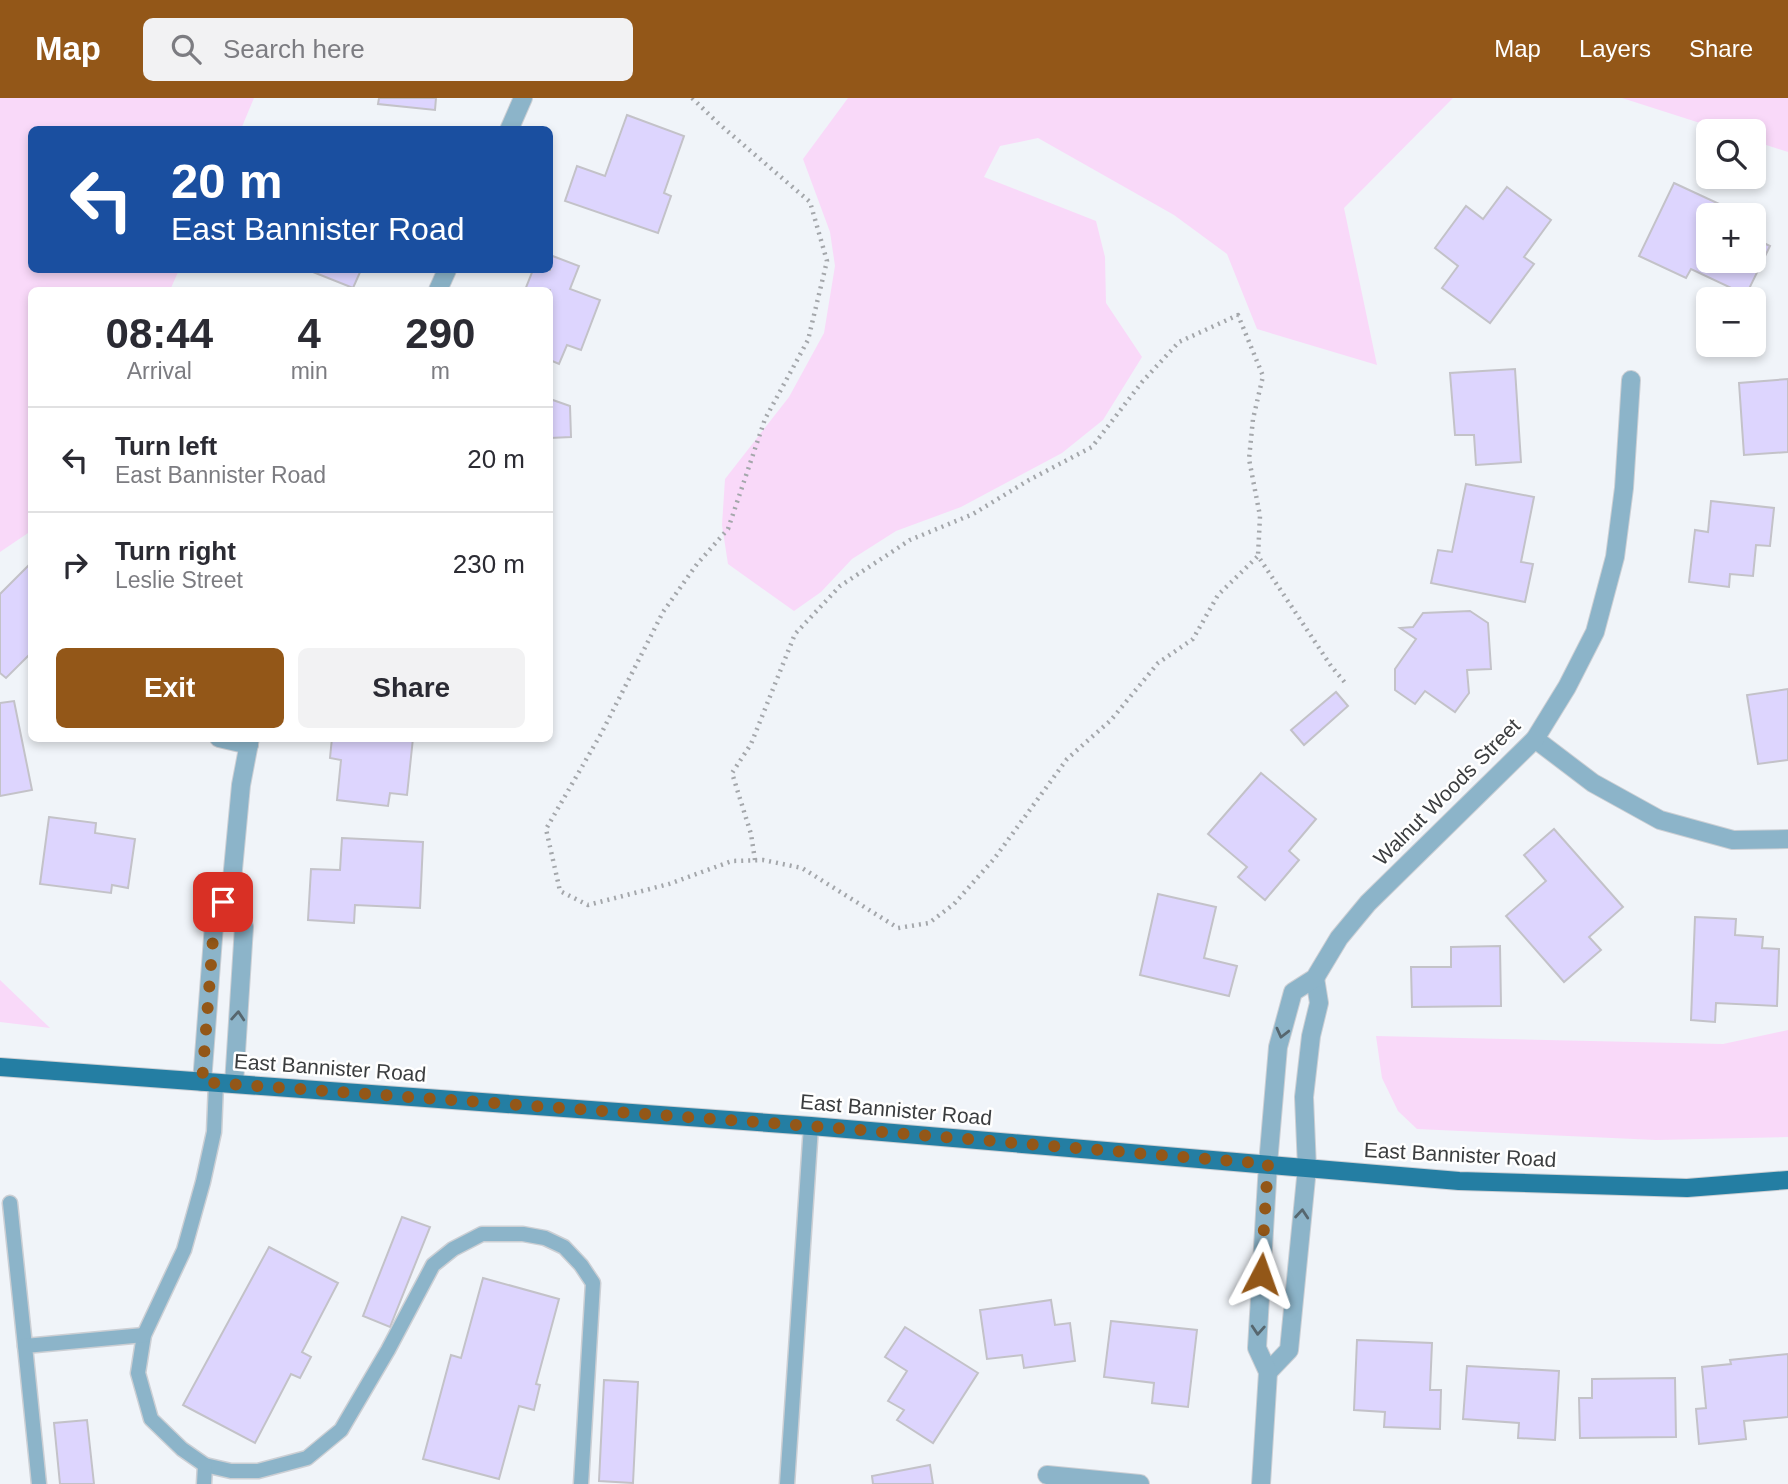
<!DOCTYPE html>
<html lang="en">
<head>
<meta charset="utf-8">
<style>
	body { margin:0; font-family:Arial,sans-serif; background:#f2f2f3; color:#2b2b33; height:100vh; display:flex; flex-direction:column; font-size:26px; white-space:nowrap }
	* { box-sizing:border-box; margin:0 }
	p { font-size:23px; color:#7c7c81 }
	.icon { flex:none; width:38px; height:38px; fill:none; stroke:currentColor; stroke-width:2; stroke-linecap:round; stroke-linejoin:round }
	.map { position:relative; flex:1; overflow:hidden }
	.details { position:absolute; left:28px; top:189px; width:525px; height:455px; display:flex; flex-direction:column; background:#fff; border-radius:10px; box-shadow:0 4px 10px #0003 }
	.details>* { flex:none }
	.banner { position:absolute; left:28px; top:28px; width:525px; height:147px; border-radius:10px; box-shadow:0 4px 10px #0003; background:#1a4fa0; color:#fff; overflow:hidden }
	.buttons { position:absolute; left:1696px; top:21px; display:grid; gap:14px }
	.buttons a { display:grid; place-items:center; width:70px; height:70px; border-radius:10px; background:#fff; box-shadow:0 4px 10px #0003; font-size:35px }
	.pin { position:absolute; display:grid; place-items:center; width:60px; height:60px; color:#fff; margin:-30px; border-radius:14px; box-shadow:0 4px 10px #0006 }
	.me { position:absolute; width:77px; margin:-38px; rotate:4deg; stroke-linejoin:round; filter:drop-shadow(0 0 5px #0008) }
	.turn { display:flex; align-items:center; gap:24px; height:147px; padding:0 28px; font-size:32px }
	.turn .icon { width:91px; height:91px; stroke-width:2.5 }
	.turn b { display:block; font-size:49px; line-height:60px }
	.eta { display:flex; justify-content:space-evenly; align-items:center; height:119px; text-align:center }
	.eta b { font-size:42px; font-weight:600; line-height:49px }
	.button { display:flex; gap:14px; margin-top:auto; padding:14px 28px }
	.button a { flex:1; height:80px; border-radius:10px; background:#935718; color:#fff; font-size:28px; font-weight:600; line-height:80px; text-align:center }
	.button a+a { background:#f2f2f3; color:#2b2b33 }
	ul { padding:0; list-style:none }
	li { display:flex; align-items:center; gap:21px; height:105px; padding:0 28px; border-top:2px solid #e1e1e2 }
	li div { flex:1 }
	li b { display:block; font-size:26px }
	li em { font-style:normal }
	header { display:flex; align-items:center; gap:42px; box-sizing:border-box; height:98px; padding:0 35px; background:#935718; color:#fff }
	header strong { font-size:33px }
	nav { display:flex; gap:38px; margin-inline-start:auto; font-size:24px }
	.search { width:490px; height:63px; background:#f2f2f3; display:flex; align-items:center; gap:18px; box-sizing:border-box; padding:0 24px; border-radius:10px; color:#7c7c81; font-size:26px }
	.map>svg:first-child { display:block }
	.green { fill:#f9d9f9 }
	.building { fill:#ddd5fe; stroke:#c3c2c8; stroke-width:2 }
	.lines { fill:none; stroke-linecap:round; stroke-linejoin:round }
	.lane-casing { stroke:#cccfd4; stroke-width:17 }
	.street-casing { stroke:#cccfd4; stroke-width:20 }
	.primary-casing { stroke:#cccfd4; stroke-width:20 }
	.path { stroke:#a4a7ab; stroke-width:4.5; stroke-dasharray:2 5; stroke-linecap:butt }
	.lane { stroke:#8cb4c9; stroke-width:14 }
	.street { stroke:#8cb4c9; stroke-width:18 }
	.primary { stroke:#247ea3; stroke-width:18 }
	.oneway { stroke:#57676f }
	.route { stroke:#935718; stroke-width:12; stroke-dasharray:0 21.6 }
	.labels { text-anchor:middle; stroke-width:5; stroke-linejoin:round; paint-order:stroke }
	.street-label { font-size:21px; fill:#3b3d3f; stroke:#fff }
</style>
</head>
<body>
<header>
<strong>Map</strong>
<div class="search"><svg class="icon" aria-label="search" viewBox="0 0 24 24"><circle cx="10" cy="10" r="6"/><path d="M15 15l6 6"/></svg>Search here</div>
<nav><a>Map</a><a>Layers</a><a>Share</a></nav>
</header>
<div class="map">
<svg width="1788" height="1386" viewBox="0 0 1788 1386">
	<rect width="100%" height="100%" fill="#f0f4f9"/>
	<g class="green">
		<polygon points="0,0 254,0 241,31 32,32 32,172 179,172 170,192 32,192 31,433 0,454"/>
		<polygon points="848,0 1453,0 1344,110 1377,267 1257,231 1227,156 1174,117 1038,40 1000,48 984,79 1096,123 1105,159 1106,205 1142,259 1103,322 1062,355 961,409 896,433 852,461 821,494 794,513 728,466 722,427 725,381 789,299 824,235 835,168 830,134 803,61"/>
		<polygon points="1622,0 1788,0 1788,54 1754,43 1754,33 1725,33"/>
		<polygon points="0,882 50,930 0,924"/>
		<polygon points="1788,932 1788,1039 1656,1042 1417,1031 1398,1013 1382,980 1376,938 1723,946"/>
	</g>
	<g class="building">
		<polygon points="379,0 436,0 435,12 378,6"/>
		<polygon points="627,17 684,38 664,95 671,98 658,135 565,103 577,68 605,78"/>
		<polygon points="1674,85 1728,110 1725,117 1708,117 1708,163 1754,163 1754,140 1770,148 1746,197 1691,171 1686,180 1639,158"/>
		<polygon points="1507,89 1551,122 1524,159 1534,166 1490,225 1442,190 1458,168 1435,150 1466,108 1483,121"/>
		<polygon points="550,157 579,168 570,191 600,202 581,252 567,247 559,266 550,262 550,192 525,192 533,172 550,172"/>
		<polygon points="308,172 361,172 353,190"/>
		<polygon points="1515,271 1521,364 1476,367 1474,337 1455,337 1450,275"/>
		<polygon points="1788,281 1788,354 1744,357 1739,285"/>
		<polygon points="550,301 570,308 571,339 550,340"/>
		<polygon points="1466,386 1534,399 1521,464 1533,466 1525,504 1431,485 1438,452 1452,454"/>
		<polygon points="1711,403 1774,410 1770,448 1756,447 1753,478 1730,476 1729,489 1689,484 1695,432 1708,434"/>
		<polygon points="31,465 32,554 6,580 0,575 0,496"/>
		<polygon points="1470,513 1488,525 1491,571 1467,572 1469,595 1455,614 1425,593 1415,606 1395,592 1395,571 1416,541 1400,530 1413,529 1423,515"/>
		<polygon points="1788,591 1788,662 1758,666 1747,597"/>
		<polygon points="1336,594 1348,608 1304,647 1291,632"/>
		<polygon points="14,603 32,692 0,698 0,605"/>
		<polygon points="332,640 413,640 407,697 390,695 388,708 337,702 341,662 330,660"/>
		<polygon points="1261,675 1316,721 1289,753 1299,762 1265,802 1238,779 1247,769 1208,736"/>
		<polygon points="49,719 96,725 95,735 135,741 128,790 112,787 111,795 40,786"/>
		<polygon points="1554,731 1623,809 1589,839 1601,852 1564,884 1506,818 1546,783 1524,757"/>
		<polygon points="342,740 423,744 420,810 355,807 354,825 308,822 311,771 340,772"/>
		<polygon points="1158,796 1216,809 1204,860 1237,868 1229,898 1140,877"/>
		<polygon points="1695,819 1736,821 1735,837 1763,839 1762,850 1779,851 1777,908 1716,905 1715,924 1691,922"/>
		<polygon points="1500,848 1501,908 1412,909 1411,869 1451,869 1451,849"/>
		<polygon points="402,1119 430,1129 390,1229 363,1218"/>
		<polygon points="269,1149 338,1185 302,1254 311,1259 300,1280 291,1276 255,1345 183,1307"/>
		<polygon points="483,1180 559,1201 536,1286 540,1287 534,1312 519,1308 499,1381 423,1361 451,1257 461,1260"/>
		<polygon points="1051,1202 1055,1227 1070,1225 1075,1263 1024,1270 1022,1257 987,1261 980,1212"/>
		<polygon points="1111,1223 1197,1232 1188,1309 1152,1305 1154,1285 1104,1279"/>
		<polygon points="905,1229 978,1275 933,1345 897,1322 904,1312 888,1303 907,1273 885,1259"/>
		<polygon points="1357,1242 1432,1245 1430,1292 1441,1292 1440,1331 1384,1329 1385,1314 1354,1312"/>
		<polygon points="1788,1256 1788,1319 1744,1323 1746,1341 1699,1346 1696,1311 1706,1310 1702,1269 1731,1266 1730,1262"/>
		<polygon points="1467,1268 1559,1273 1555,1342 1518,1340 1519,1325 1463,1321"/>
		<polygon points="1675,1280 1676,1339 1580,1340 1579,1300 1592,1300 1592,1281"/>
		<polygon points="604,1282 638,1284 633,1385 599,1383"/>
		<polygon points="87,1322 94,1386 60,1386 54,1325"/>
		<polygon points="930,1367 933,1386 873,1386 872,1378"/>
	</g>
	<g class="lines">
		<g class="lane-casing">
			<g id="lane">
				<polyline points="216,985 214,1034 203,1084 184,1152 144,1237 138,1275 151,1321 182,1351 205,1367 231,1373 258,1373 307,1360 341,1332 388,1252 433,1167 453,1151 482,1136 523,1136 545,1140 564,1149 581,1167 593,1185 581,1386"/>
				<polyline points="10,1105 25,1248"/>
				<polyline points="39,1386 25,1248 144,1237"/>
				<polyline points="204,1386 205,1367"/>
				<polyline points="787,1386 811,1028"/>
			</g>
		</g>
		<g class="street-casing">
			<g id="street">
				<polyline points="509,32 523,0"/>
				<polyline points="438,192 447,172"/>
				<polyline points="219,640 249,647"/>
				<polyline points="1535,641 1593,685 1660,722 1733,742 1788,741"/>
				<polyline points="232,782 244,829 234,986"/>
				<polyline points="202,984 214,827 232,782 241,687 250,640"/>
				<polyline points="1268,1274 1289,1252 1307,1070 1304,999 1311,938 1319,905 1315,880"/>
				<polyline points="1047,1377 1140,1386"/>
				<polyline points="1261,1386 1268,1274 1257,1250 1268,1066 1278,949 1293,894 1315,880 1339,840 1368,805 1535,641 1567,589 1595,534 1615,459 1624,390 1631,282"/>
			</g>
		</g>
		<g class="primary-casing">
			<polyline id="primary" points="0,969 811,1028 1459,1083 1687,1090 1788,1082"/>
		</g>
		<g class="path">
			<polyline points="692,0 718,25 810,104 827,163 808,242 765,321 728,431 697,466 663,514 602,634 546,731 560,793 588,807 669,786 732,763 763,762 802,770 898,830 929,825 954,806 994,761 1067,661 1111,622 1158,565 1193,541 1218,497 1258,458 1331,568 1347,587"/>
			<polyline points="755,762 751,736 732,675 751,646 795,536 840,488 910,442 973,416 1029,382 1092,349 1142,284 1179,244 1238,217 1263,278 1253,321 1249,361 1260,418 1258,458"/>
		</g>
		<use href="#lane" class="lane"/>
		<use href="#street" class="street"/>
		<use href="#primary" class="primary"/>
	</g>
	<defs><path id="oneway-chevron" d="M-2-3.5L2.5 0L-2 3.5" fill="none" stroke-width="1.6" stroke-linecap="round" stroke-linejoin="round" transform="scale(1.75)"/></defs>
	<g class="oneway">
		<use href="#oneway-chevron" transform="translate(238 918) rotate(-86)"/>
		<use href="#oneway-chevron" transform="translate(1282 935) rotate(104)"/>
		<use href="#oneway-chevron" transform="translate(1302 1116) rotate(-85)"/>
		<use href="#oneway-chevron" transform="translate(1258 1232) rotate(94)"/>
	</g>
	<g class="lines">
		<polyline class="route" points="223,804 214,827 202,984 811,1028 1268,1066 1261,1176"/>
	</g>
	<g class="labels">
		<g class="street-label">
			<text transform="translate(1447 694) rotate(-45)" y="7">Walnut Woods Street</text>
			<text transform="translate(330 970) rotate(4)" y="7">East Bannister Road</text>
			<text transform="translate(896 1012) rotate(5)" y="7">East Bannister Road</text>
			<text transform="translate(1460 1057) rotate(3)" y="7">East Bannister Road</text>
		</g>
	</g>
</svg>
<div class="buttons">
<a><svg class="icon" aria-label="search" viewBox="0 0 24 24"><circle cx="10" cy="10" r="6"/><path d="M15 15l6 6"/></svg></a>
<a>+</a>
<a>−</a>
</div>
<div class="pin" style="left:223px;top:804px;background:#d93025"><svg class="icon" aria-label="arrive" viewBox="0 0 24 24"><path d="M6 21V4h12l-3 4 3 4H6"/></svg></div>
<svg class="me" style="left:1261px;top:1176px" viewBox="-20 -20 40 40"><path d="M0-17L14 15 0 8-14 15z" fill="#935718" stroke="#fff" stroke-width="4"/></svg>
<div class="banner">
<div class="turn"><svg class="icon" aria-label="left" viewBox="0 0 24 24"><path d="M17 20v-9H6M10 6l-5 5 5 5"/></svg><div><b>20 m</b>East Bannister Road</div></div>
</div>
<section class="details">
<div class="eta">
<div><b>08:44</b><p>Arrival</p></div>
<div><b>4</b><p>min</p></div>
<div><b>290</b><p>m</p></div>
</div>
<ul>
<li><svg class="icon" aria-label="left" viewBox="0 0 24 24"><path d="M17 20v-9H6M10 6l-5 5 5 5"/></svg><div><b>Turn left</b><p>East Bannister Road</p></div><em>20 m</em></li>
<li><svg class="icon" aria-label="right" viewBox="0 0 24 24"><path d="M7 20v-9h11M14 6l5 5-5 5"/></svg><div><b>Turn right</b><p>Leslie Street</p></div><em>230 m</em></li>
</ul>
<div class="button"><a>Exit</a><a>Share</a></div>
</section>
</div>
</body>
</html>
